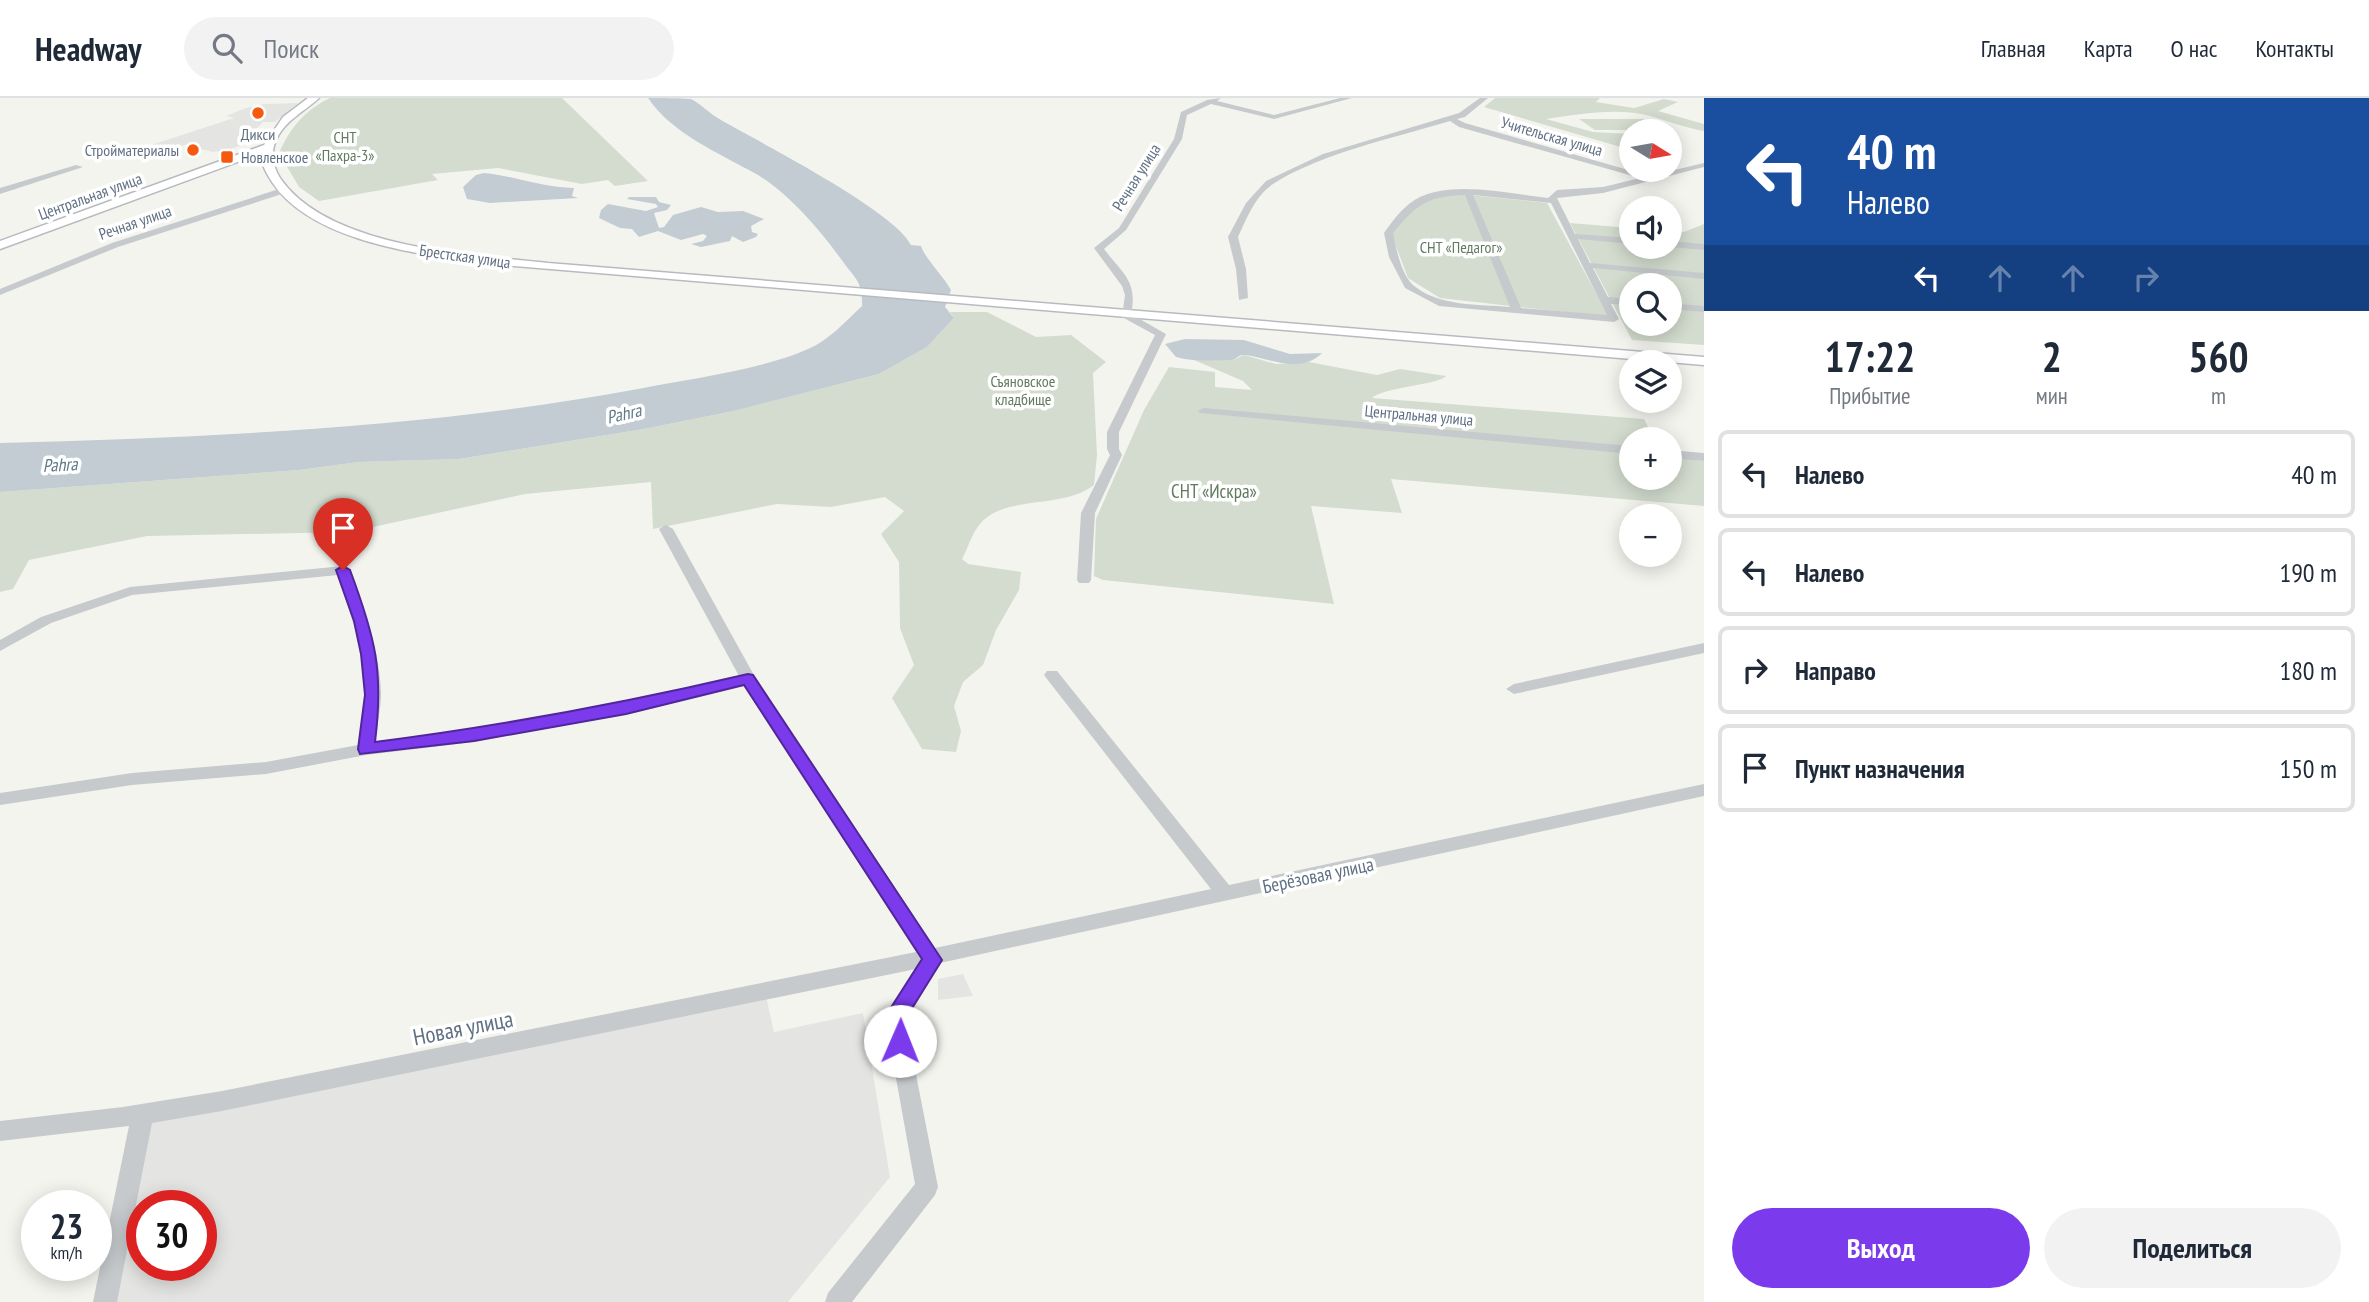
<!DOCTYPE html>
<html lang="ru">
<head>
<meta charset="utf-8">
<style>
	body { margin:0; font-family:"PT Sans Narrow",sans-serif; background:#f2f2f3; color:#1f2937; height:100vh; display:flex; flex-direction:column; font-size:26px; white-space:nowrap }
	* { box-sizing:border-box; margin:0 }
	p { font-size:23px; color:#747a83 }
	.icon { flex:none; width:38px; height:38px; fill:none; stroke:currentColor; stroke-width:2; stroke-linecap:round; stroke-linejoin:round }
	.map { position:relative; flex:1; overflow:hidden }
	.side { display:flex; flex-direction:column; background:#fff; width:665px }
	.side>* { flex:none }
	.guide { background:#1a4fa0; color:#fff; overflow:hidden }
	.needle { width:46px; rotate:101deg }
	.buttons { position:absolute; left:1619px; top:21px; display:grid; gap:14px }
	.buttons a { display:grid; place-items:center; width:63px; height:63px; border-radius:50%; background:#fff; box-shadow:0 4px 18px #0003; font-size:35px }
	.speed { position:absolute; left:21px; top:1092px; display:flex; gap:14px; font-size:35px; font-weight:700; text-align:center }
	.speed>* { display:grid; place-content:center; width:91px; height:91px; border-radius:50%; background:#fff; box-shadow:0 4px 18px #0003; line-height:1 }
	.speed small { font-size:18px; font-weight:400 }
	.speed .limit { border:10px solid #d22; background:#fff; color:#111 }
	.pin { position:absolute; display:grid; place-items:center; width:60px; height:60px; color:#fff; margin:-72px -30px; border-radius:50% 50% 50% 0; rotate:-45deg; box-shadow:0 0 7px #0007 }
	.pin .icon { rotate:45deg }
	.me { position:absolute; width:77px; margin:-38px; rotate:1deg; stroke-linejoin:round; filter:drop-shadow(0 0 5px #0008) }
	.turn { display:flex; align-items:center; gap:24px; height:147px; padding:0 28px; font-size:32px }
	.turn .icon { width:91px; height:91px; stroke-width:2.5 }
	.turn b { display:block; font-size:49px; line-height:60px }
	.lanes { display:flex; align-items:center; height:66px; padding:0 28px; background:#0003; justify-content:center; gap:35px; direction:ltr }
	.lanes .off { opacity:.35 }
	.eta { display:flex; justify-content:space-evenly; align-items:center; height:119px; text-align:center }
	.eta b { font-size:42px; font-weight:700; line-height:49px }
	.primary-button { display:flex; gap:14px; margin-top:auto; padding:14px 28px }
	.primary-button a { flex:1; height:80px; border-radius:42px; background:#7c3aed; color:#fff; font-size:28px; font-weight:700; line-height:80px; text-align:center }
	.primary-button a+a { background:#f2f2f3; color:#1f2937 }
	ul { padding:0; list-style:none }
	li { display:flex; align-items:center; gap:21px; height:88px; margin:0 14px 10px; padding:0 14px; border:4px solid #e0e1e3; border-radius:10px }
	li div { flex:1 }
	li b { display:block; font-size:26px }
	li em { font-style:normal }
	header { display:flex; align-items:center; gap:42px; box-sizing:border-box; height:98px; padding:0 35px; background:#fff; border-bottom:2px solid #e0e1e3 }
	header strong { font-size:33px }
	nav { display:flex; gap:38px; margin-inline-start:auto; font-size:24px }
	.search { width:490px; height:63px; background:#f2f2f3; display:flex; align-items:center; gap:18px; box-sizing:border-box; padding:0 24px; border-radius:38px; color:#747a83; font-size:26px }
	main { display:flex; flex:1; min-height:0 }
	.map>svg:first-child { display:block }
	.built { fill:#e4e5e3; fill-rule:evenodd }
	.green { fill:#d3dccf; fill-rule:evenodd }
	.water { fill:#c3ccd2 }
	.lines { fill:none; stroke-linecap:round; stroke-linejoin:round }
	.secondary-casing { stroke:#b7bbc0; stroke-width:3 }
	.street { fill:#c7cacd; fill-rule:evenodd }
	.secondary { fill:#fff; fill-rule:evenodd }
	.route { fill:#7c3aed; stroke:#51269a; stroke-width:2 }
	.poi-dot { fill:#f4590f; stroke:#fff; stroke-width:2.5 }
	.labels { text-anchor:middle; stroke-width:7; stroke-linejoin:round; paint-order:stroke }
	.far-poi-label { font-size:16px; fill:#607083; stroke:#fff }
	.far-street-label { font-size:16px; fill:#607083; stroke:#fff }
	.far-park-label { font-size:16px; fill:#627a5f; stroke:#fff }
	.far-water-label { font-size:18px; font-style:italic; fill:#5f7a88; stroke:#fff }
	.park-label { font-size:19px; fill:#627a5f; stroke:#fff }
	.street-label { font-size:19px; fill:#607083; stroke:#fff }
	.near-street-label { font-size:23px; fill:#607083; stroke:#fff }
</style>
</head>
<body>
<header>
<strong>Headway</strong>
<div class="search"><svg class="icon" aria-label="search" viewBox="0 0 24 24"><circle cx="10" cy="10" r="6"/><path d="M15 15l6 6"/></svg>Поиск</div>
<nav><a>Главная</a><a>Карта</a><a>О нас</a><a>Контакты</a></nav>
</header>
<main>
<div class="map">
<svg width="1704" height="1204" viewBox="0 0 1704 1204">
	<rect width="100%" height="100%" fill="#f4f4ef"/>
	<g class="built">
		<polygon points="298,5 275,24 263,24 240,48 228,52 213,54 190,48 197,46 194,44 167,53 148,48 234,20 226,18 246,10 264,6"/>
		<polygon points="963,876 973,898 938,902 938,881"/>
		<path d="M766,898L774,934L863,915L890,1079L788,1204H112L145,1026ZM142,1108H201V1167H142Z"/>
	</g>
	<g class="green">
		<path d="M330,0H562L648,83L615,88L608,82L582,86L498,70L432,76L438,82L319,103L299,89L279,55C290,30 305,12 330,0Z"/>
		<path d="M1495,0H1600L1596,4L1634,10L1664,1L1678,4L1658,13L1704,26V33C1685,30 1669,23 1650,18C1618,9 1579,16 1546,21L1593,34L1631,36V52L1484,9Z"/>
		<polygon points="1579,21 1643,21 1660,32 1595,32"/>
		<path d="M1460,96L1547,105L1609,219L1440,200L1408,180L1391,135C1415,109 1424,98 1460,96Z"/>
		<path d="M1570,125L1631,130V149H1670V133L1684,134L1704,126V247L1632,242ZM1631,187H1670V226H1631Z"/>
		<path d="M950,214H987L1036,239L1071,237L1106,264L1093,275L1097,357L1094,387C1062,412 1005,396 980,426C972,435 968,450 962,461L968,466L1021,474L1019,492L996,532L983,567L963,584L954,608L961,633L956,654L922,651L892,600L914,567L900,530L899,464L881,436L904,413L885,399L831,409L777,406L653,431L651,384L525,396L350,434L147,438L29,462L13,491L0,494V394L299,372L359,364L459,361L644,331L734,313L879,276L927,249L954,220Z"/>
		<path d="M1244,257L1276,266L1309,264L1377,277L1400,271L1446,278C1439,287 1387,288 1372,300L1644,321L1654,341H1631V380H1670V359L1704,363V408L1391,381L1402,415L1311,408L1334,506L1103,482L1094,478L1096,421L1144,312L1169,269L1215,274V289L1252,292L1243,283L1194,262H1233Z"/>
	</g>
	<g class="water">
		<path d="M648,0C659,0 682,0 691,1C701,6 710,16 721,22C759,44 895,113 911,147L921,148C926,162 942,176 951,192L945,209L954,220L927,249L879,276L734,313L644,331L459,361L359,364L299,372L0,394V345C213,339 428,330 638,291C689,281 761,272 808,251C828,243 846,223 862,208C863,183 855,181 841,161C819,131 790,97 758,77C721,56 672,36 648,0Z"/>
		<path d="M484,75C515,78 543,90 574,90L572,98L578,100L490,105L467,101L463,89L476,77Z"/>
		<polygon points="629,99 656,99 659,104 671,107 667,112 654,115 659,130 664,129 673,117 701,109 718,114 743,113 764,121 751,128 752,134 758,136 756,139 743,144 732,138 730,143 701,149 691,146 703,143 707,138 703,136 681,142 658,133 639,139 632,131 620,130 599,120 601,112 608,106 646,113 658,109 656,106 627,101"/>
		<path d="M1185,241L1244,242L1290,256L1322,255C1300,277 1269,260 1245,257C1238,256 1237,262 1230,262C1212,262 1193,264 1176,259L1165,246Z"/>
	</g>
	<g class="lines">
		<g class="secondary-casing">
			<path id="secondary" d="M308,0H319C305,13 286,22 277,40C270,54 272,67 280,80C328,150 471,157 548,165L1704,259V267L479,165C415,155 311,143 272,84C266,74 261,67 262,55L0,151V143L264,47L283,19Z"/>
		</g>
		<g class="street">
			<path d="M1221,0L1217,3L1274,17L1340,0H1352L1274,21L1211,6L1187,17L1182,41L1126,132L1104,151C1123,176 1138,183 1131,216L1166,236L1119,334V351L1122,357L1095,415L1091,482L1089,485H1079L1077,482L1081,415L1110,357L1107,351V334L1155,237L1122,219L1125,197L1122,188L1094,150L1119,130L1174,41L1181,14L1207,2Z"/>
			<path d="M1480,0H1488L1465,19L1457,21L1465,25L1649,78L1704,65V69L1603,95L1557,100L1575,136L1631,140V146L1578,141L1590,165L1704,175V181L1593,170L1608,199L1631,201V207L1611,206L1619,221L1614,224L1439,208L1405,190L1389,159L1384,135C1391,125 1399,114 1409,106C1442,79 1509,96 1548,100L1557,92L1603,89L1640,80L1459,29L1450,23C1397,39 1319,56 1273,86C1255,98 1247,120 1238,139L1246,171L1248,200L1239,202L1236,171L1228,139L1246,105L1266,83L1323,56L1459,15ZM1465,97L1510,209C1479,206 1439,209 1413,187C1401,176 1396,150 1393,135C1416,107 1427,98 1465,97ZM1473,97L1551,105L1607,217L1521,210Z"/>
			<polygon points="76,67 83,69 0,96 0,90"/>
			<polygon points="282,90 286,93 285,95 118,149 0,197 0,191 112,145"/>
			<polygon points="1670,143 1704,146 1704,152 1670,149"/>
			<polygon points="1670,205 1704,208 1704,214 1670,211"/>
			<polygon points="1204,310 1631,348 1631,356 1200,315 1198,313"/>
			<polygon points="1670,352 1704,355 1704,363 1670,360"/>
			<path d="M666,427L673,431L755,579L935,850L1211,791L1047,581L1044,577L1047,573H1057L1229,787L1704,686V698L940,865L905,920L938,1089L935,1097L852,1204H825L828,1195L915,1086L885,919L916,871L222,1013L152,1025L117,1204H93L129,1028L0,1043V1023L123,1009L222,993L916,854L744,587L626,615L474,644L366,657L266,676L132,687L0,707V695L132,675L266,664L358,647L365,598L363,565L356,534L338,477L132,497L51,525L0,553V542L41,519L130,489L343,468L350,472C364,512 380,552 381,595C381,611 377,628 375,644C498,629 618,606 739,578L659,431Z"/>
			<polygon points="1704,545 1704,555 1514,596 1506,591 1514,586"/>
		</g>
		<use href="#secondary" class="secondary"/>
	</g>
	<path class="route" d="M343,468L350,472C375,539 384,573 375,644C501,628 624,605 748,576L753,577L942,862L906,920L910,943L907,950L900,952L892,950L885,919L922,861L744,587L626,616L474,643L360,656L358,651L365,597L361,556L354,523L336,472Z"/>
	<g class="poi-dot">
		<circle cx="258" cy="15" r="7"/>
		<circle cx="193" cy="52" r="7"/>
		<rect x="220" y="52" width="14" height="14" rx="3.5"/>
	</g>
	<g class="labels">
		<g class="far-poi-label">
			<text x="258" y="42">Дикси</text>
			<text x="179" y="58" text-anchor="end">Стройматериалы</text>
			<text x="241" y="65" text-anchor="start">Новленское</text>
		</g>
		<g class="far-street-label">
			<text transform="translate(1552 38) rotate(16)" y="6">Учительская улица</text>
			<text transform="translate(1136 79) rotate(-58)" y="6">Речная улица</text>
			<text transform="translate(90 98) rotate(-20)" y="6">Центральная улица</text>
			<text transform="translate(135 124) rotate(-19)" y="6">Речная улица</text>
			<text transform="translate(465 158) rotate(8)" y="6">Брестская улица</text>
			<text transform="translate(1419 317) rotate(5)" y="6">Центральная улица</text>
		</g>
		<g class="far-park-label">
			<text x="345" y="45">СНТ<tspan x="345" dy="18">«Пахра-3»</tspan></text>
			<text x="1461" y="155">СНТ «Педагог»</text>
			<text x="1023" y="289">Съяновское<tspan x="1023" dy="18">кладбище</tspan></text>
		</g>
		<g class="far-water-label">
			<text transform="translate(624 316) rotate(-13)" y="6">Pahra</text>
			<text transform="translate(60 367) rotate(-3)" y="6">Pahra</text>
		</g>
		<g class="park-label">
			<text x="1214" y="400">СНТ «Искра»</text>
		</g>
		<g class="street-label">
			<text transform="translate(1318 777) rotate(-12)" y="7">Берёзовая улица</text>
		</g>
		<g class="near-street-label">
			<text transform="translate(463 930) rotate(-11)" y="8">Новая улица</text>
		</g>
	</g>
</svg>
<div class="buttons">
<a><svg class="needle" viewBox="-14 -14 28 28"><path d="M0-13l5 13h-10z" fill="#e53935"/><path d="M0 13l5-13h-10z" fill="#747a83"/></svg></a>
<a><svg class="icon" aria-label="sound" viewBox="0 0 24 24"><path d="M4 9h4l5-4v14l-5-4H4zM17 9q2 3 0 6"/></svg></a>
<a><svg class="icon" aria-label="search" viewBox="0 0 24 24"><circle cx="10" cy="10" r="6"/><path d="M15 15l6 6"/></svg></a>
<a><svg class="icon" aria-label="layers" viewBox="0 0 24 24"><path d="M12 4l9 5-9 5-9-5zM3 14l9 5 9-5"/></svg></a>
<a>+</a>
<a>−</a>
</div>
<div class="speed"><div>23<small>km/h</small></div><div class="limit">30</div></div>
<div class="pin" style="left:343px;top:472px;background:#d93025"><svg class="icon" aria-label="arrive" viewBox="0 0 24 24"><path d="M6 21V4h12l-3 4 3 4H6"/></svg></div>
<svg class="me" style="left:900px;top:943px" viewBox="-20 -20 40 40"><circle r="19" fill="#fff"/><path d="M0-13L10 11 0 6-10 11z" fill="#7c3aed"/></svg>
</div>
<section class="side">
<div class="guide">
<div class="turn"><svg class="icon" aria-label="left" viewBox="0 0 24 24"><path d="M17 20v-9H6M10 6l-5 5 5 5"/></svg><div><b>40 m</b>Налево</div></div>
<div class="lanes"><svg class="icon" aria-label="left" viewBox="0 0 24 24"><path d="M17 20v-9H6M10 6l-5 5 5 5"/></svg><svg class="icon off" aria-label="ahead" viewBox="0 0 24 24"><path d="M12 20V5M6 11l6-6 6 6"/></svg><svg class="icon off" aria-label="ahead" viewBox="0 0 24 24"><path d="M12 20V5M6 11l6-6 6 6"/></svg><svg class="icon off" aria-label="right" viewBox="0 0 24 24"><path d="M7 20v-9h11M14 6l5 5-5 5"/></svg></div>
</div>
<div class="eta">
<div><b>17:22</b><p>Прибытие</p></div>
<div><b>2</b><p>мин</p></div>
<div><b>560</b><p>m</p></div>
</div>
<ul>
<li><svg class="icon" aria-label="left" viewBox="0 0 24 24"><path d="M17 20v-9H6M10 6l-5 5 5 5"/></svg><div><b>Налево</b></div><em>40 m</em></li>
<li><svg class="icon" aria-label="left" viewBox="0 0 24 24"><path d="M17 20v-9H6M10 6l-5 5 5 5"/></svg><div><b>Налево</b></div><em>190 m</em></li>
<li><svg class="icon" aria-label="right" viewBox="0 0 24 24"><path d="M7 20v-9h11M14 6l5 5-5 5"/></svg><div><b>Направо</b></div><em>180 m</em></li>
<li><svg class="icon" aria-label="arrive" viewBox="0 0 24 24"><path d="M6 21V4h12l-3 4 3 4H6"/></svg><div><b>Пункт назначения</b></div><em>150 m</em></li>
</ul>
<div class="primary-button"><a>Выход</a><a>Поделиться</a></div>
</section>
</main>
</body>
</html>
